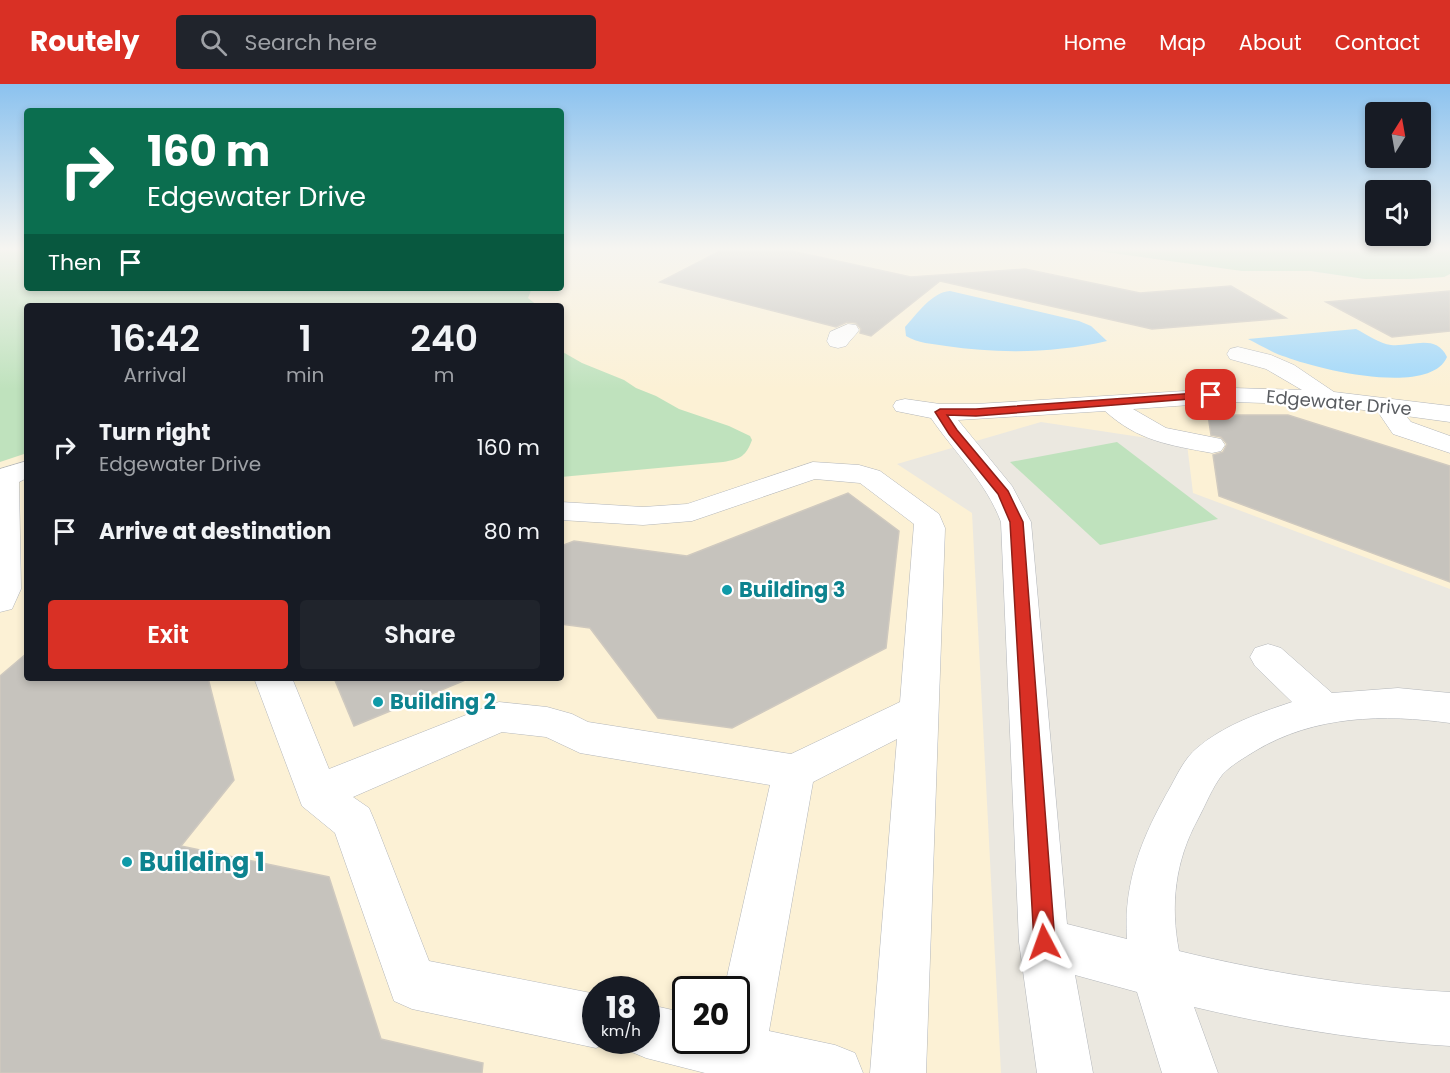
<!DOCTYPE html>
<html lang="en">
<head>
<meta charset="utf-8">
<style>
	body { margin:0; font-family:Poppins,sans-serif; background:#20242c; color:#f1f3f6; height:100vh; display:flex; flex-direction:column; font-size:22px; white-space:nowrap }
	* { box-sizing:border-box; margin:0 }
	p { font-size:20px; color:#9ea1a6 }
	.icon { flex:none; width:33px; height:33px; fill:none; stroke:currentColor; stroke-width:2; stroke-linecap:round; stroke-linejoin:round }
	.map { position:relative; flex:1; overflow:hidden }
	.side { position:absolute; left:24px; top:219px; width:540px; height:378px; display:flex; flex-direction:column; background:#171b24; border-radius:6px; box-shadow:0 3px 9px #0003 }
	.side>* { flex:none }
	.hud { position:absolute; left:24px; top:24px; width:540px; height:183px; border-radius:6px; box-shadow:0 3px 9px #0003; background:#0b6e4f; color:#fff; overflow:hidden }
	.needle { width:39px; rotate:11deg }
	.buttons { position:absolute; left:1365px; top:18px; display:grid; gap:12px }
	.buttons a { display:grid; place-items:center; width:66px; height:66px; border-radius:6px; background:#171b24; box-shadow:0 3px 9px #0003; font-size:30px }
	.speed { position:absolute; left:582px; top:892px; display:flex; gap:12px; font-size:30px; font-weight:700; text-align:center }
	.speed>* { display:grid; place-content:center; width:78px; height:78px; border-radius:50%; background:#171b24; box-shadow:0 3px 9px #0003; line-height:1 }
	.speed small { font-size:15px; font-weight:400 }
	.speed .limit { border:3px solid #111; border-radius:9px; background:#fff; color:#111 }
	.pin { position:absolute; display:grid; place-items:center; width:51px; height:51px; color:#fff; margin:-26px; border-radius:12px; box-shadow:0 3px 9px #0006 }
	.me { position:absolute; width:66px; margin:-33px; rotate:356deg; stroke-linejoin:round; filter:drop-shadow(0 0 4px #0008) }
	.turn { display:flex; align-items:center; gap:21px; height:126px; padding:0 24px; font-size:27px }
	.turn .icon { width:78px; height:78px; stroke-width:2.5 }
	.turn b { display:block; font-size:42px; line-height:51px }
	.then { display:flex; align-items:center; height:57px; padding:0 24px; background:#0003; gap:12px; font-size:22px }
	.eta { display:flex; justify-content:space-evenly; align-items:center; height:102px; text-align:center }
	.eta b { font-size:36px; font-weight:600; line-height:42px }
	.action { display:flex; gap:12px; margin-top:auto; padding:12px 24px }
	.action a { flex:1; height:69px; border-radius:6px; background:#d93025; color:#fff; font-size:24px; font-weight:600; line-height:69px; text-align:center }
	.action a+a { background:#20242c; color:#f1f3f6 }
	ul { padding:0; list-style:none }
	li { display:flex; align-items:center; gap:18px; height:84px; padding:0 24px }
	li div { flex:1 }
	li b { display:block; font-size:22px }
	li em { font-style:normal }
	header { display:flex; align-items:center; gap:36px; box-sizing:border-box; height:84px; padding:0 30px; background:#d93025; color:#fff }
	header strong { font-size:28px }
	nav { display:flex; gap:33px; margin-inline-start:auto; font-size:21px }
	.search { width:420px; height:54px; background:#20242c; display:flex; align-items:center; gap:15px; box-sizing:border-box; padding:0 21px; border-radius:6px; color:#9ea1a6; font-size:22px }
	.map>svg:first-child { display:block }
	.commercial { fill:#fcf1d5; fill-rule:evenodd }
	.green { fill:#bfe2bd }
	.water { fill:#a1d8fa }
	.building { fill:#c6c3bd; stroke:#cfc9bf; stroke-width:1.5 }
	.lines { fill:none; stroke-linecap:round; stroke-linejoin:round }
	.minor-casing { stroke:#b3b6ba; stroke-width:1 }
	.minor { fill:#fff; fill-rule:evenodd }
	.route { fill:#d93025; stroke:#8d1f18; stroke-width:1.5 }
	.culture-dot { fill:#0f9aa8; stroke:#fff; stroke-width:2 }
	.labels { text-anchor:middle; stroke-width:4.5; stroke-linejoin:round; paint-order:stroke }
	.far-street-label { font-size:18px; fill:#595c60; stroke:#fff }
	.culture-label { font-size:21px; font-weight:bold; fill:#0d838f; stroke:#fff; text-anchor:start }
	.near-culture-label { font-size:26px; font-weight:bold; fill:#0d838f; stroke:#fff; text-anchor:start }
</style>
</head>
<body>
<header>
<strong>Routely</strong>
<div class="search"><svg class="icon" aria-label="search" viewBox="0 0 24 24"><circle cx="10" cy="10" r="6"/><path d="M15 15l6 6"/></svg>Search here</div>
<nav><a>Home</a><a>Map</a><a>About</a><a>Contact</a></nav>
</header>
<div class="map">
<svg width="1450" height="989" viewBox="0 0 1450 989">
	<rect width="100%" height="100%" fill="#ebe8e0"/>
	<path class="commercial" d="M561,166H1222L1315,188L1365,195H1409L1444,193L1450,190V505L1193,409L1187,360L1041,338L897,380L972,429L1001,989H0V229L27,223V594H561V222H33L116,204H561ZM596,906H646V957H596ZM686,906H736V957H686Z"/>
	<g class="green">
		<polygon points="0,166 27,166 27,204 532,204 528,214 538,222 27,222 27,369 0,378"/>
		<polygon points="1090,166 1450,166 1450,190 1444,193 1409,195 1365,195 1311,187 1242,187"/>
		<path d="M561,267L582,279L624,296L636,304L656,312L679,325L729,342L750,352L752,356C746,372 741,375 723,378L561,393Z"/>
		<polygon points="1117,358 1218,435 1100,461 1010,378"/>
	</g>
	<g class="water">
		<path d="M950,207L1079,237L1091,242L1107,257C1055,269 999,270 946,262C933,260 917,259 906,252L905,243C917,230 932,208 950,207Z"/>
		<path d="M1356,245C1366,250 1380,260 1391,261C1411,263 1436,249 1447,273C1430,313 1317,285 1286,273C1273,269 1260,261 1248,255Z"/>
	</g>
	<g class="building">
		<polygon points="722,166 787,166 911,193 1025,185 1140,209 1231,202 1286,234 1152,245 940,197 871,252 860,249 861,245 856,239 847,238 836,243 660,198"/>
		<polygon points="1450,207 1450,247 1392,253 1326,218"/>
		<polygon points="1208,331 1288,331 1450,382 1450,498 1219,412 1213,371 1223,368 1227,360 1221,353 1211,351"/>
		<polygon points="848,409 899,447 886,564 732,644 658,634 590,544 561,540 561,462 574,457 687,472"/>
		<polygon points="27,569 27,594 208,594 234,696 181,762 329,793 381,955 483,979 482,989 0,989 0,592"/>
		<polygon points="334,594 467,594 468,595 354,642"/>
	</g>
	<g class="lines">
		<g class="minor-casing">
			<g id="minor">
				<path d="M848,240L856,241L859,246C855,252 850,256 846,262L838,264L830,262L827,257L830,248Z"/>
				<path d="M1238,263L1271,271L1294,281L1334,308L1450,322V338L1406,332L1411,338L1450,352V369L1393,350L1378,328L1327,321L1233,318L1133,325L1166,344L1221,355L1225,361L1221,367L1212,369C1169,361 1138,357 1105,327L958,336L1012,402L1031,438L1067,840L1127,855C1123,797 1143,751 1171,702C1178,689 1185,674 1197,664C1224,641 1259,629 1292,618L1255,582L1250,573L1255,564L1268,560L1281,564L1332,609L1398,604L1450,609V639C1384,630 1315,631 1255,667C1244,674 1231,681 1222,691C1212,704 1206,720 1198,735C1175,777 1170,821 1179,867C1269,889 1358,903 1450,908V962C1363,957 1279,943 1194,923L1218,989H1162L1137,908L1075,891L1093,989H1037L1019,858L1001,438C986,398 955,369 931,334L896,327L893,322L896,317L905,315L940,320H976L1233,304L1302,306L1266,285L1230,275L1227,270L1230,265Z"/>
				<polygon points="27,377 27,394 19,398 21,505 12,525 0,528 0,385"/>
				<polygon points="813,378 859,381 880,387 939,430 945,444 926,989 870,989 897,655 813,698 769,947 835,961 855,969 863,989 705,989 646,974 627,966 623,957 646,957 646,920 686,929 686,957 736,957 736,906 724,906 770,701 580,669 546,653 502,648 353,713 369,724 375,738 429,877 596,910 596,957 612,957 596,964 412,925 394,917 335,749 302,722 254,594 292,594 329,685 499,618 547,623 572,630 588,638 791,670 900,618 914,440 860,399 815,395 692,437 643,441 561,436 561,418 643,423 687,420"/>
			</g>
		</g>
		<use href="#minor" class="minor"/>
	</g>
	<linearGradient id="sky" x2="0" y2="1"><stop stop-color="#8bc2ef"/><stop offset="0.54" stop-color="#f6f5f1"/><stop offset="1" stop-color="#f6f5f1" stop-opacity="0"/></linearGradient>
	<rect width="1450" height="305" fill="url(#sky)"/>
	<polygon class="route" points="1211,308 1216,311 1215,313 976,332 947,331 957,346 1008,407 1023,438 1055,858 1052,865 1044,868 1037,865 1034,858 1010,438 998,410 949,350 935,328 940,325 976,325"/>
	<g class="culture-dot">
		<circle cx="727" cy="506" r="6"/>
		<circle cx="378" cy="618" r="6"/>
		<circle cx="127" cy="778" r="6"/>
	</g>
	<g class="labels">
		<g class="far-street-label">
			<text transform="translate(1339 319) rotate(5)" y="6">Edgewater Drive</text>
		</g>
		<g class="culture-label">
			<text x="739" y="513">Building 3</text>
			<text x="390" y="625">Building 2</text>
		</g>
		<g class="near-culture-label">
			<text x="139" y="787">Building 1</text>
		</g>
	</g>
</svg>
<div class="buttons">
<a><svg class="needle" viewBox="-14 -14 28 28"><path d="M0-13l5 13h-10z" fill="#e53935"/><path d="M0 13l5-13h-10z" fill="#9ea1a6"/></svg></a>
<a><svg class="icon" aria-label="sound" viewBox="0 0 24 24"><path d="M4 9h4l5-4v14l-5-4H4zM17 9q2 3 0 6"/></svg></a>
</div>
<div class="speed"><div>18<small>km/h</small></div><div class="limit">20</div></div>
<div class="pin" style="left:1211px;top:311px;background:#d93025"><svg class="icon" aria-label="arrive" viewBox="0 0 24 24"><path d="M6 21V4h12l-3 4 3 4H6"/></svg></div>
<svg class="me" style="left:1044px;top:858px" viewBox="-20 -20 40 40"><path d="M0-17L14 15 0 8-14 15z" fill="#d93025" stroke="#fff" stroke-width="4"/></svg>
<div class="hud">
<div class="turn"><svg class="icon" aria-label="right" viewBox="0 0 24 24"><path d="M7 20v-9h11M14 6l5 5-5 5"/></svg><div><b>160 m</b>Edgewater Drive</div></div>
<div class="then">Then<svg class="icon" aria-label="arrive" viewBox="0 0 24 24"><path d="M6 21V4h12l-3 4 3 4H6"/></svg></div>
</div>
<section class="side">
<div class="eta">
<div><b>16:42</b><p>Arrival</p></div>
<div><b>1</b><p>min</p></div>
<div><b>240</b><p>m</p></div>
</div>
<ul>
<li><svg class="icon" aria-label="right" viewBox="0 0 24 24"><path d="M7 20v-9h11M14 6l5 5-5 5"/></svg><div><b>Turn right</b><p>Edgewater Drive</p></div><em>160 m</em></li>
<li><svg class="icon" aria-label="arrive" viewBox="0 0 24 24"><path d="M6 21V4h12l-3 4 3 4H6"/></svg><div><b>Arrive at destination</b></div><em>80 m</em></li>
</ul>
<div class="action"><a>Exit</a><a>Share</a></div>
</section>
</div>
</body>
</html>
